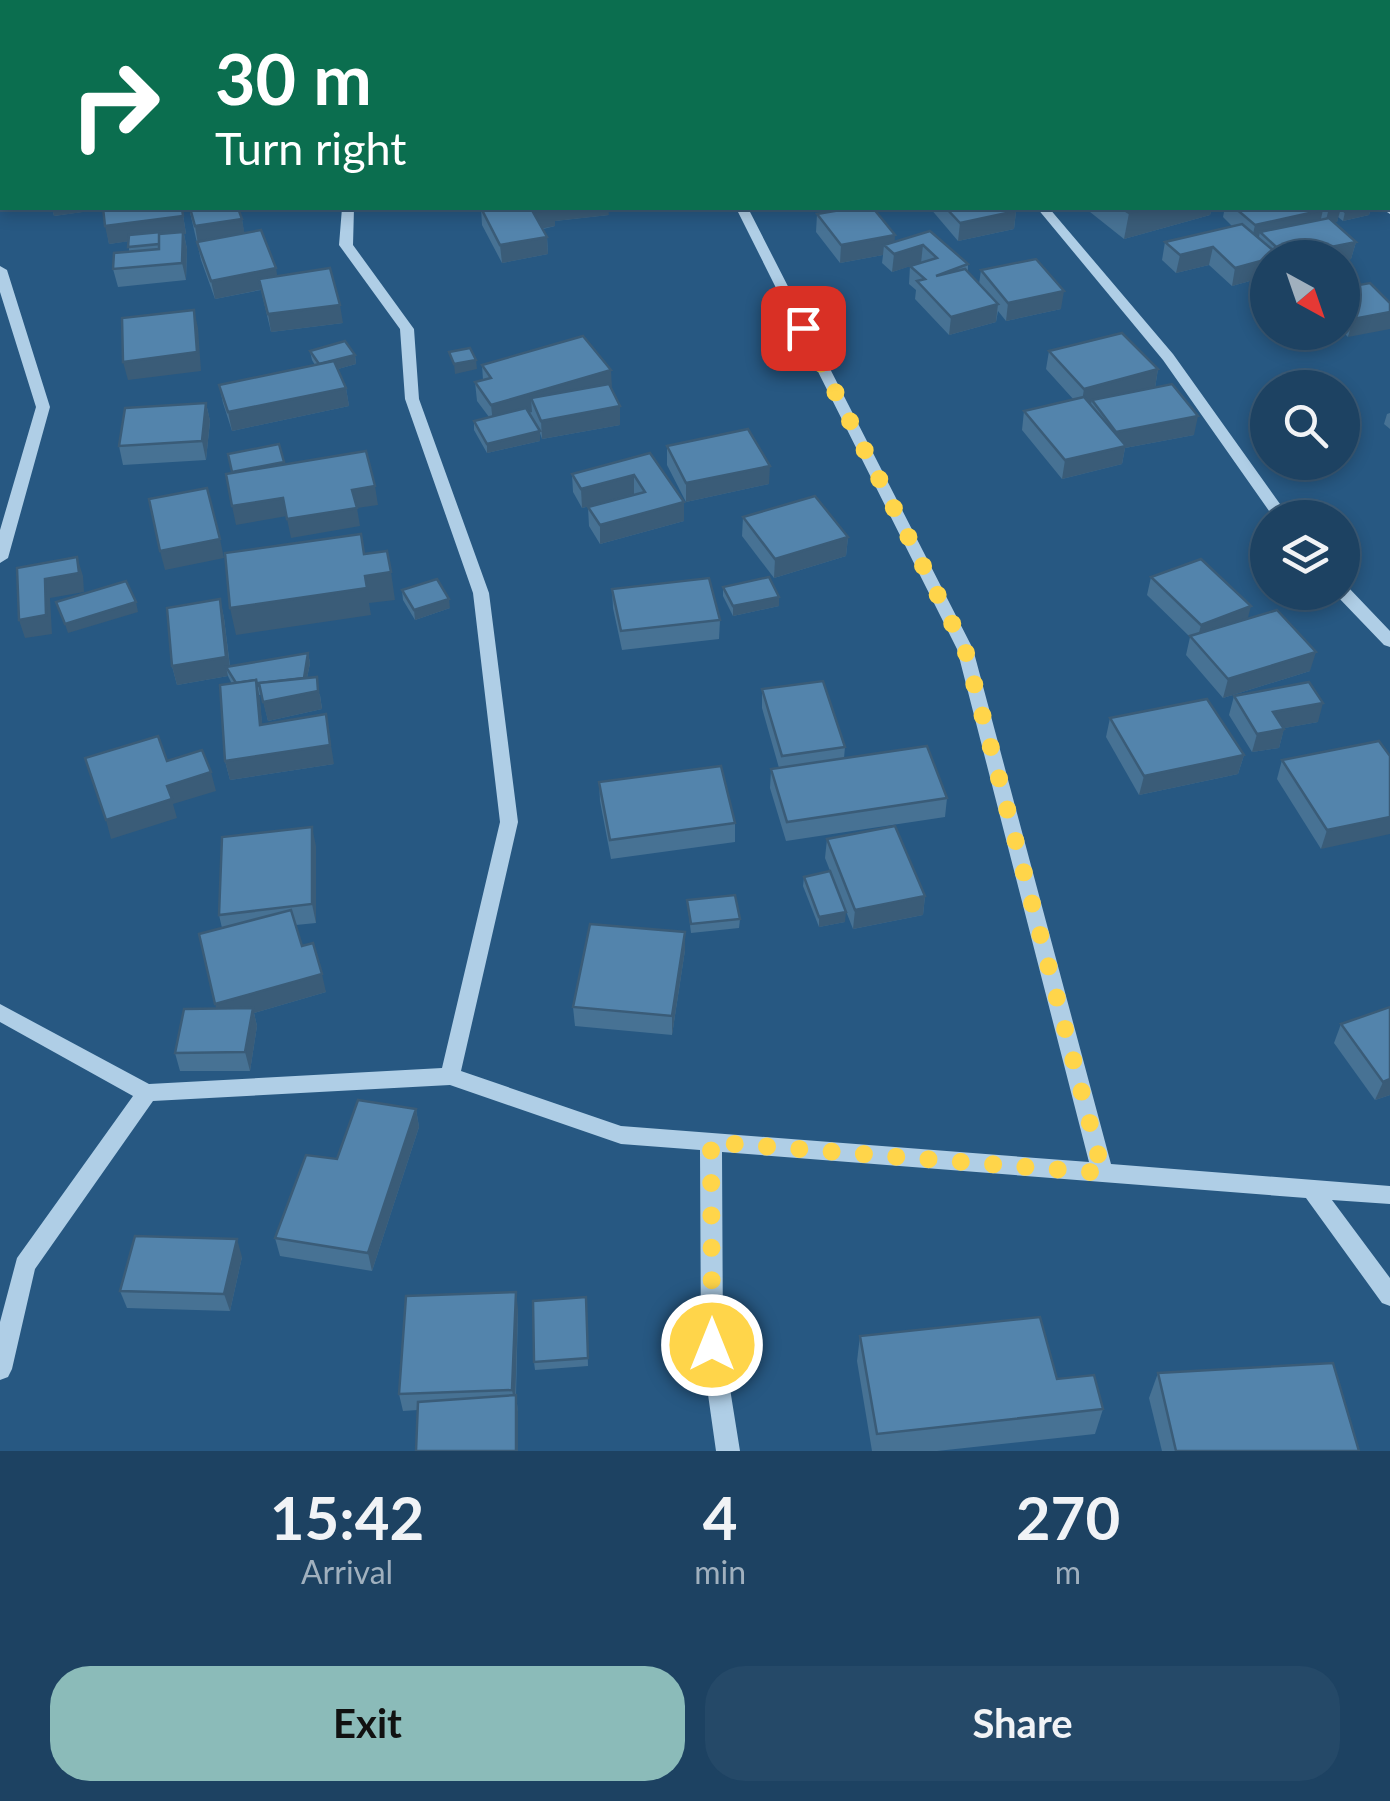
<!DOCTYPE html>
<html lang="en">
<head>
<meta charset="utf-8">
<style>
	body { margin:0; font-family:Lato,sans-serif; background:#254968; color:#f1f3f6; height:100vh; display:flex; flex-direction:column; font-size:38px; white-space:nowrap }
	* { box-sizing:border-box; margin:0 }
	p { font-size:32px; color:#a0b0be }
	.icon { flex:none; width:55px; height:55px; fill:none; stroke:currentColor; stroke-width:2; stroke-linecap:round; stroke-linejoin:round }
	.map { position:relative; height:1451px; overflow:hidden }
	.details { display:flex; flex-direction:column; background:#1d4262; flex:1 }
	.details>* { flex:none }
	.top-card { position:absolute; left:0px; top:0px; width:1390px; height:210px; box-shadow:0 5px 15px #0003,0 0 0 2px #3b5b77; background:#0b6e4f; color:#fff; overflow:hidden }
	.needle { width:65px; rotate:140deg }
	.fabs { position:absolute; left:1250px; top:240px; display:grid; gap:20px }
	.fabs a { display:grid; place-items:center; width:110px; height:110px; border-radius:50%; background:#1d4262; box-shadow:0 5px 15px #0003,0 0 0 2px #3b5b77; font-size:50px }
	.pin { position:absolute; display:grid; place-items:center; width:85px; height:85px; color:#fff; margin:-42px; border-radius:20px; box-shadow:0 5px 15px #0006 }
	.me { position:absolute; width:110px; margin:-55px; rotate:0deg; stroke-linejoin:round; filter:drop-shadow(0 0 8px #0008) }
	.turn { display:flex; align-items:center; gap:35px; height:210px; padding:0 50px; font-size:45px }
	.turn .icon { width:130px; height:130px; stroke-width:2.5 }
	.turn b { display:block; font-size:70px; line-height:85px }
	.eta { display:flex; justify-content:space-evenly; align-items:center; height:170px; text-align:center }
	.eta b { font-size:60px; font-weight:700; line-height:70px }
	.action { display:flex; gap:20px; margin-top:auto; padding:20px 50px }
	.action a { flex:1; height:115px; border-radius:40px; background:#8bbbb9; color:#111; font-size:40px; font-weight:700; line-height:115px; text-align:center }
	.action a+a { background:#254968; color:#f1f3f6 }
	.map>svg:first-child { display:block }
	.lines { fill:none; stroke-linecap:round; stroke-linejoin:round }
	.minor { fill:#afcee6; fill-rule:evenodd }
	.wall { fill:#477294 }
	.shaded-wall { fill:#3a5c78 }
	.building { fill:#5384ac; stroke:#3a5c78; stroke-width:2.5 }
	.route { stroke:#ffd54a; stroke-width:18; stroke-dasharray:0 32.4 }
</style>
</head>
<body>
<div class="map">
<svg width="1390" height="1451" viewBox="0 0 1390 1451">
	<rect width="100%" height="100%" fill="#275882"/>
	<g class="lines">
		<g class="minor">
			<polygon points="328,0 340,0 340,2 329,2"/>
			<polygon points="601,0 613,0 614,2 603,2"/>
			<polygon points="904,0 916,0 917,2 906,2"/>
			<polygon points="2,180 2,199 0,200 0,181"/>
			<polygon points="1388,204 1390,205 1390,214 1381,208 1388,208"/>
			<polygon points="342,208 354,208 353,245 414,329 419,399 489,593 518,822 461,1071 621,1126 1089,1162 957,649 736,208 748,208 973,649 1111,1164 1390,1186 1390,1204 1332,1200 1390,1278 1390,1306 1382,1303 1306,1198 722,1152 723,1345 740,1451 716,1451 701,1345 700,1150 621,1144 450,1085 153,1101 35,1269 12,1369 8,1377 0,1380 0,1322 17,1258 133,1096 0,1022 0,1004 149,1084 442,1068 500,822 473,593 405,399 400,329 339,245"/>
			<polygon points="1037,208 1049,208 1173,354 1290,518 1274,518 1163,360"/>
			<polygon points="0,266 7,270 50,407 8,558 0,563 0,530 36,407 0,292"/>
			<polygon points="1342,586 1348,587 1390,631 1390,647 1384,645 1336,595 1335,592 1342,592"/>
		</g>
	</g>
	<g class="wall">
		<polygon points="1232,0 1272,0 1244,2 1234,2"/>
		<polygon points="1311,0 1390,0 1363,2 1313,2"/>
		<polygon points="1390,93 1390,140 1388,138 1388,94"/>
		<polygon points="52,208 182,208 186,234 184,234 187,249 186,280 118,287 113,269 129,252 129,241 109,244 103,209 54,216"/>
		<polygon points="189,208 242,219 244,234 278,276 343,323 271,332 261,290 215,299 201,260"/>
		<polygon points="481,208 609,215 555,221 555,226 543,229 547,237 548,254 502,263 482,225"/>
		<polygon points="834,208 873,208 895,242 930,231 968,264 968,272 979,284 981,270 1061,309 1006,321 998,311 996,322 949,335 915,299 916,290 909,284 910,266 892,272 882,263 883,255 840,263 816,232 817,214 836,210"/>
		<polygon points="930,208 1013,208 1016,211 1014,229 958,241"/>
		<polygon points="1085,208 1212,208 1210,215 1124,239"/>
		<polygon points="1214,208 1371,208 1369,215 1343,221 1338,217 1337,222 1334,222 1356,242 1351,259 1342,261 1342,258 1268,258 1268,276 1232,286 1209,265 1176,273 1162,260 1165,242 1232,226 1223,217 1224,212"/>
		<polygon points="1370,283 1348,337 1342,331 1342,288"/>
		<polygon points="310,351 355,355 356,364 338,369 346,388 349,406 232,431 223,403 219,385 315,365 312,360"/>
		<polygon points="1049,351 1158,369 1155,388 1194,435 1125,448 1122,464 1062,479 1022,430 1024,411 1074,400 1046,369"/>
		<polygon points="482,365 611,388 620,425 542,439 540,433 540,441 487,453 474,430 474,421 489,417 477,401 475,382 483,380"/>
		<polygon points="206,403 210,421 206,460 123,465 119,446"/>
		<polygon points="1390,413 1390,429 1384,424 1387,414"/>
		<polygon points="667,446 769,484 686,502 667,465"/>
		<polygon points="650,453 684,521 600,544 589,526 588,507 635,495 582,508 573,492 572,474"/>
		<polygon points="743,517 848,537 846,556 774,578 742,536"/>
		<polygon points="1151,577 1247,619 1310,671 1223,698 1186,655 1190,637 1147,595"/>
		<polygon points="723,587 779,606 733,616 723,596"/>
		<polygon points="612,589 720,620 719,639 622,650 613,608"/>
		<polygon points="402,590 450,608 415,620 403,600"/>
		<polygon points="220,599 224,618 230,666 308,653 310,663 307,678 320,695 322,709 268,721 262,695 259,695 262,724 334,764 230,780 225,761 232,684 228,676 177,685 172,666"/>
		<polygon points="762,689 845,747 844,758 947,798 945,817 786,841 770,788 771,769 779,768 762,708"/>
		<polygon points="1234,696 1318,722 1284,728 1279,748 1252,752 1229,715"/>
		<polygon points="1110,718 1244,755 1238,774 1139,795 1106,737"/>
		<polygon points="1379,741 1321,849 1277,779 1282,760"/>
		<polygon points="599,782 735,823 735,842 611,859 600,801"/>
		<polygon points="827,839 925,896 923,915 853,929 825,858"/>
		<polygon points="316,846 316,923 296,925 302,946 326,992 254,1013 257,1026 250,1071 180,1071 175,1053 216,1008 222,928 219,915"/>
		<polygon points="804,877 845,922 819,927 803,886"/>
		<polygon points="687,900 740,919 739,928 691,933"/>
		<polygon points="685,932 685,950 672,1035 575,1026 573,1007"/>
		<polygon points="1390,1007 1390,1095 1375,1100 1334,1043 1341,1024"/>
		<polygon points="416,1109 419,1127 372,1271 280,1256 275,1238 337,1159"/>
		<polygon points="242,1257 230,1311 127,1308 120,1291"/>
		<polygon points="586,1297 588,1366 535,1370 534,1362"/>
		<polygon points="518,1309 516,1395 518,1412 518,1451 416,1451 418,1410 403,1411 399,1394"/>
		<polygon points="860,1336 1057,1379 1103,1409 1095,1434 937,1451 872,1451 857,1361"/>
		<polygon points="1158,1373 1359,1451 1162,1451 1149,1398"/>
	</g>
	<g class="shaded-wall">
		<polygon points="482,0 500,0 500,2 461,2"/>
		<polygon points="52,208 113,208 54,216"/>
		<polygon points="182,208 186,234 184,234 187,249 186,280 182,263 160,237 109,244 105,226"/>
		<polygon points="553,208 608,208 609,215 555,221 555,226 535,230 533,212"/>
		<polygon points="1150,208 1212,208 1210,215 1124,239 1129,213"/>
		<polygon points="1329,208 1341,208 1337,222 1325,224"/>
		<polygon points="1366,208 1371,208 1369,215 1343,221 1345,212"/>
		<polygon points="1323,210 1319,227 1260,232 1258,241 1251,243 1255,225"/>
		<polygon points="1016,211 1014,229 958,241 960,223"/>
		<polygon points="242,219 245,236 198,244 195,226"/>
		<polygon points="895,235 894,253 884,245 883,255 840,263 841,245"/>
		<polygon points="547,237 548,254 502,263 500,245"/>
		<polygon points="1356,242 1351,259 1342,261 1342,258 1286,258"/>
		<polygon points="923,245 921,263 892,272 894,254"/>
		<polygon points="1213,247 1209,265 1176,273 1180,255"/>
		<polygon points="1268,259 1268,276 1232,286 1235,268"/>
		<polygon points="276,268 279,286 215,299 211,281"/>
		<polygon points="1064,291 1061,309 1006,321 1008,303"/>
		<polygon points="998,304 996,322 949,335 951,317"/>
		<polygon points="340,305 343,323 271,332 268,314"/>
		<polygon points="194,310 198,328 201,371 128,380 123,362"/>
		<polygon points="1390,312 1390,329 1348,337 1353,319"/>
		<polygon points="355,355 356,364 320,374 319,365"/>
		<polygon points="476,360 477,369 455,374 454,364"/>
		<polygon points="1158,369 1155,388 1092,400 1091,404 1081,407 1084,389"/>
		<polygon points="611,370 612,388 531,398 532,412 493,423 491,405"/>
		<polygon points="346,388 349,406 232,431 228,412"/>
		<polygon points="206,403 210,421 206,460 202,441"/>
		<polygon points="620,406 620,425 542,439 541,421"/>
		<polygon points="1198,416 1194,435 1125,448 1122,464 1062,479 1065,460 1113,449 1116,432"/>
		<polygon points="540,431 540,441 487,453 487,444"/>
		<polygon points="770,466 769,484 686,502 686,483"/>
		<polygon points="634,475 634,494 582,508 581,489"/>
		<polygon points="375,486 378,505 357,508 360,526 291,538 287,519 352,490"/>
		<polygon points="283,498 287,516 236,525 232,506"/>
		<polygon points="684,502 684,521 600,544 600,525"/>
		<polygon points="848,537 846,556 774,578 775,559"/>
		<polygon points="220,539 224,558 165,570 160,551"/>
		<polygon points="77,557 83,576 84,592 50,598 52,634 25,638 19,620 45,579"/>
		<polygon points="391,572 395,600 369,603 371,615 236,635 230,608 365,576"/>
		<polygon points="779,597 779,606 733,616 733,606"/>
		<polygon points="220,599 224,618 231,676 226,667 228,676 177,685 172,666"/>
		<polygon points="449,599 450,608 415,620 414,610"/>
		<polygon points="136,602 138,612 68,633 65,624"/>
		<polygon points="1251,606 1246,625 1196,644 1201,625"/>
		<polygon points="1316,652 1310,671 1223,698 1228,679"/>
		<polygon points="308,653 310,663 305,689 303,680"/>
		<polygon points="317,677 322,709 268,721 263,702"/>
		<polygon points="256,680 260,699 264,744 260,725"/>
		<polygon points="1323,703 1318,722 1268,731 1273,712"/>
		<polygon points="326,714 334,764 230,780 225,761"/>
		<polygon points="1284,729 1279,748 1252,752 1257,734"/>
		<polygon points="1244,755 1238,774 1139,795 1144,776"/>
		<polygon points="211,772 216,791 173,804 177,818 111,839 106,820 167,786"/>
		<polygon points="1390,817 1390,834 1321,849 1327,830"/>
		<polygon points="312,827 316,846 316,923 312,904"/>
		<polygon points="925,896 923,915 853,929 855,910"/>
		<polygon points="846,912 845,922 819,927 819,917"/>
		<polygon points="685,932 685,950 672,1035 672,1016"/>
		<polygon points="322,974 326,992 254,1013 257,1026 250,1071 245,1052 220,1022 215,1004"/>
		<polygon points="1390,1079 1390,1095 1375,1100 1383,1082"/>
		<polygon points="416,1109 419,1127 372,1271 368,1253"/>
		<polygon points="237,1239 242,1257 230,1311 224,1294"/>
		<polygon points="516,1292 518,1309 515,1406 512,1390"/>
		<polygon points="516,1395 518,1412 518,1451 516,1451"/>
	</g>
	<g class="building">
		<rect x="148" y="0" width="37" height="2"/>
		<polygon points="204,0 259,0 260,2 204,2"/>
		<polygon points="412,0 482,0 461,2 413,2"/>
		<polygon points="967,0 1030,0 1031,2 968,2"/>
		<polygon points="1390,93 1390,119 1388,117 1388,94"/>
		<polygon points="103,208 182,208 183,216 105,226"/>
		<polygon points="190,208 238,208 242,219 195,226"/>
		<polygon points="481,208 553,208 554,209 533,212 547,237 500,245"/>
		<polygon points="852,208 873,208 895,235 841,245 817,214"/>
		<polygon points="946,208 1013,208 1016,211 960,223"/>
		<polygon points="1121,208 1150,208 1129,213"/>
		<polygon points="1235,208 1321,208 1323,210 1255,225"/>
		<polygon points="1341,208 1366,208 1345,212"/>
		<polygon points="1329,218 1356,242 1286,256 1260,232"/>
		<polygon points="1242,224 1280,256 1268,258 1268,259 1235,268 1213,247 1180,255 1165,242"/>
		<polygon points="261,230 276,268 211,281 197,242"/>
		<polygon points="930,231 968,264 936,276 965,269 998,304 951,317 917,281 925,279 910,266 937,258 923,245 894,254 884,245"/>
		<polygon points="161,232 159,244 128,247 129,235"/>
		<polygon points="183,232 182,263 113,269 114,253 159,249 159,234"/>
		<polygon points="1036,259 1064,291 1008,303 981,270"/>
		<polygon points="330,268 340,305 268,314 259,279"/>
		<polygon points="1370,283 1390,303 1390,312 1353,319 1342,308 1342,288"/>
		<polygon points="194,310 197,352 123,362 122,318"/>
		<polygon points="1122,333 1158,369 1084,389 1049,351"/>
		<polygon points="583,336 611,370 491,405 475,382 491,378 482,365"/>
		<polygon points="345,341 355,355 319,364 310,351"/>
		<polygon points="470,348 476,360 454,364 449,352"/>
		<polygon points="334,361 346,388 228,412 219,385"/>
		<polygon points="609,384 620,406 541,421 531,398"/>
		<polygon points="1172,384 1198,416 1116,432 1092,400"/>
		<polygon points="1084,397 1126,446 1065,460 1024,411"/>
		<polygon points="206,403 202,441 119,446 125,408"/>
		<polygon points="526,408 540,431 487,444 474,421"/>
		<polygon points="748,429 770,466 686,483 667,446"/>
		<polygon points="279,444 284,462 232,472 228,454"/>
		<polygon points="366,451 375,486 352,490 357,508 287,519 283,498 232,506 226,474"/>
		<polygon points="650,453 684,502 600,525 588,507 645,492 634,475 581,489 572,474"/>
		<polygon points="207,488 220,539 160,551 149,499"/>
		<polygon points="815,496 848,537 775,559 743,517"/>
		<polygon points="361,534 364,554 387,551 391,572 365,576 367,588 230,608 225,553"/>
		<polygon points="77,557 79,573 45,579 46,615 19,620 17,568"/>
		<polygon points="1201,559 1251,606 1201,625 1151,577"/>
		<polygon points="769,577 779,597 733,606 723,587"/>
		<polygon points="709,578 720,620 621,631 612,589"/>
		<polygon points="437,579 449,599 414,610 402,590"/>
		<polygon points="126,581 136,602 65,624 56,602"/>
		<polygon points="220,599 226,657 172,666 167,608"/>
		<polygon points="1277,610 1316,652 1228,679 1190,636"/>
		<polygon points="308,653 304,678 259,683 260,685 257,686 256,680 236,683 226,667"/>
		<polygon points="317,677 318,691 263,702 259,683"/>
		<polygon points="256,680 260,725 326,714 330,745 225,761 220,685"/>
		<polygon points="823,681 845,747 782,756 762,689"/>
		<polygon points="1309,682 1323,703 1273,712 1284,729 1257,734 1234,696"/>
		<polygon points="1207,699 1244,755 1144,776 1110,718"/>
		<polygon points="158,736 167,761 202,750 211,772 167,786 172,799 106,820 85,758"/>
		<polygon points="1379,741 1390,756 1390,817 1327,830 1282,760"/>
		<polygon points="927,746 947,798 787,822 771,769"/>
		<polygon points="721,766 735,823 610,840 599,782"/>
		<polygon points="895,826 925,896 855,910 827,839"/>
		<polygon points="312,827 312,904 219,915 222,837"/>
		<polygon points="830,871 846,912 819,917 804,877"/>
		<polygon points="735,895 740,919 691,924 687,900"/>
		<polygon points="291,910 302,946 313,943 322,974 215,1004 199,934"/>
		<polygon points="590,924 685,932 672,1016 573,1007"/>
		<polygon points="1390,1007 1390,1079 1383,1082 1341,1024"/>
		<polygon points="253,1008 245,1052 175,1053 184,1009"/>
		<polygon points="358,1100 416,1109 368,1253 275,1238 306,1155 337,1159"/>
		<polygon points="135,1236 237,1239 224,1294 120,1291"/>
		<polygon points="516,1292 512,1390 399,1394 406,1296"/>
		<polygon points="586,1297 588,1358 534,1362 533,1301"/>
		<polygon points="1040,1317 1057,1379 1094,1375 1103,1409 877,1434 860,1336"/>
		<polygon points="1333,1363 1359,1451 1176,1451 1158,1373"/>
		<polygon points="516,1395 516,1451 416,1451 418,1402"/>
	</g>
	<g class="lines">
		<polyline class="route" points="712,1345 711,1142 1103,1173 965,649 803,328"/>
	</g>
</svg>
<div class="fabs">
<a><svg class="needle" viewBox="-14 -14 28 28"><path d="M0-13l5 13h-10z" fill="#e53935"/><path d="M0 13l5-13h-10z" fill="#a0b0be"/></svg></a>
<a><svg class="icon" aria-label="search" viewBox="0 0 24 24"><circle cx="10" cy="10" r="6"/><path d="M15 15l6 6"/></svg></a>
<a><svg class="icon" aria-label="layers" viewBox="0 0 24 24"><path d="M12 4l9 5-9 5-9-5zM3 14l9 5 9-5"/></svg></a>
</div>
<div class="pin" style="left:803px;top:328px;background:#d93025"><svg class="icon" aria-label="arrive" viewBox="0 0 24 24"><path d="M6 21V4h12l-3 4 3 4H6"/></svg></div>
<svg class="me" style="left:712px;top:1345px" viewBox="-20 -20 40 40"><circle r="17" fill="#ffd54a" stroke="#fff" stroke-width="3"/><path d="M0-11L8 9 0 5-8 9z" fill="#fff"/></svg>
<div class="top-card">
<div class="turn"><svg class="icon" aria-label="right" viewBox="0 0 24 24"><path d="M7 20v-9h11M14 6l5 5-5 5"/></svg><div><b>30 m</b>Turn right</div></div>
</div>
</div>
<section class="details">
<div class="eta">
<div><b>15:42</b><p>Arrival</p></div>
<div><b>4</b><p>min</p></div>
<div><b>270</b><p>m</p></div>
</div>
<div class="action"><a>Exit</a><a>Share</a></div>
</section>
</body>
</html>
